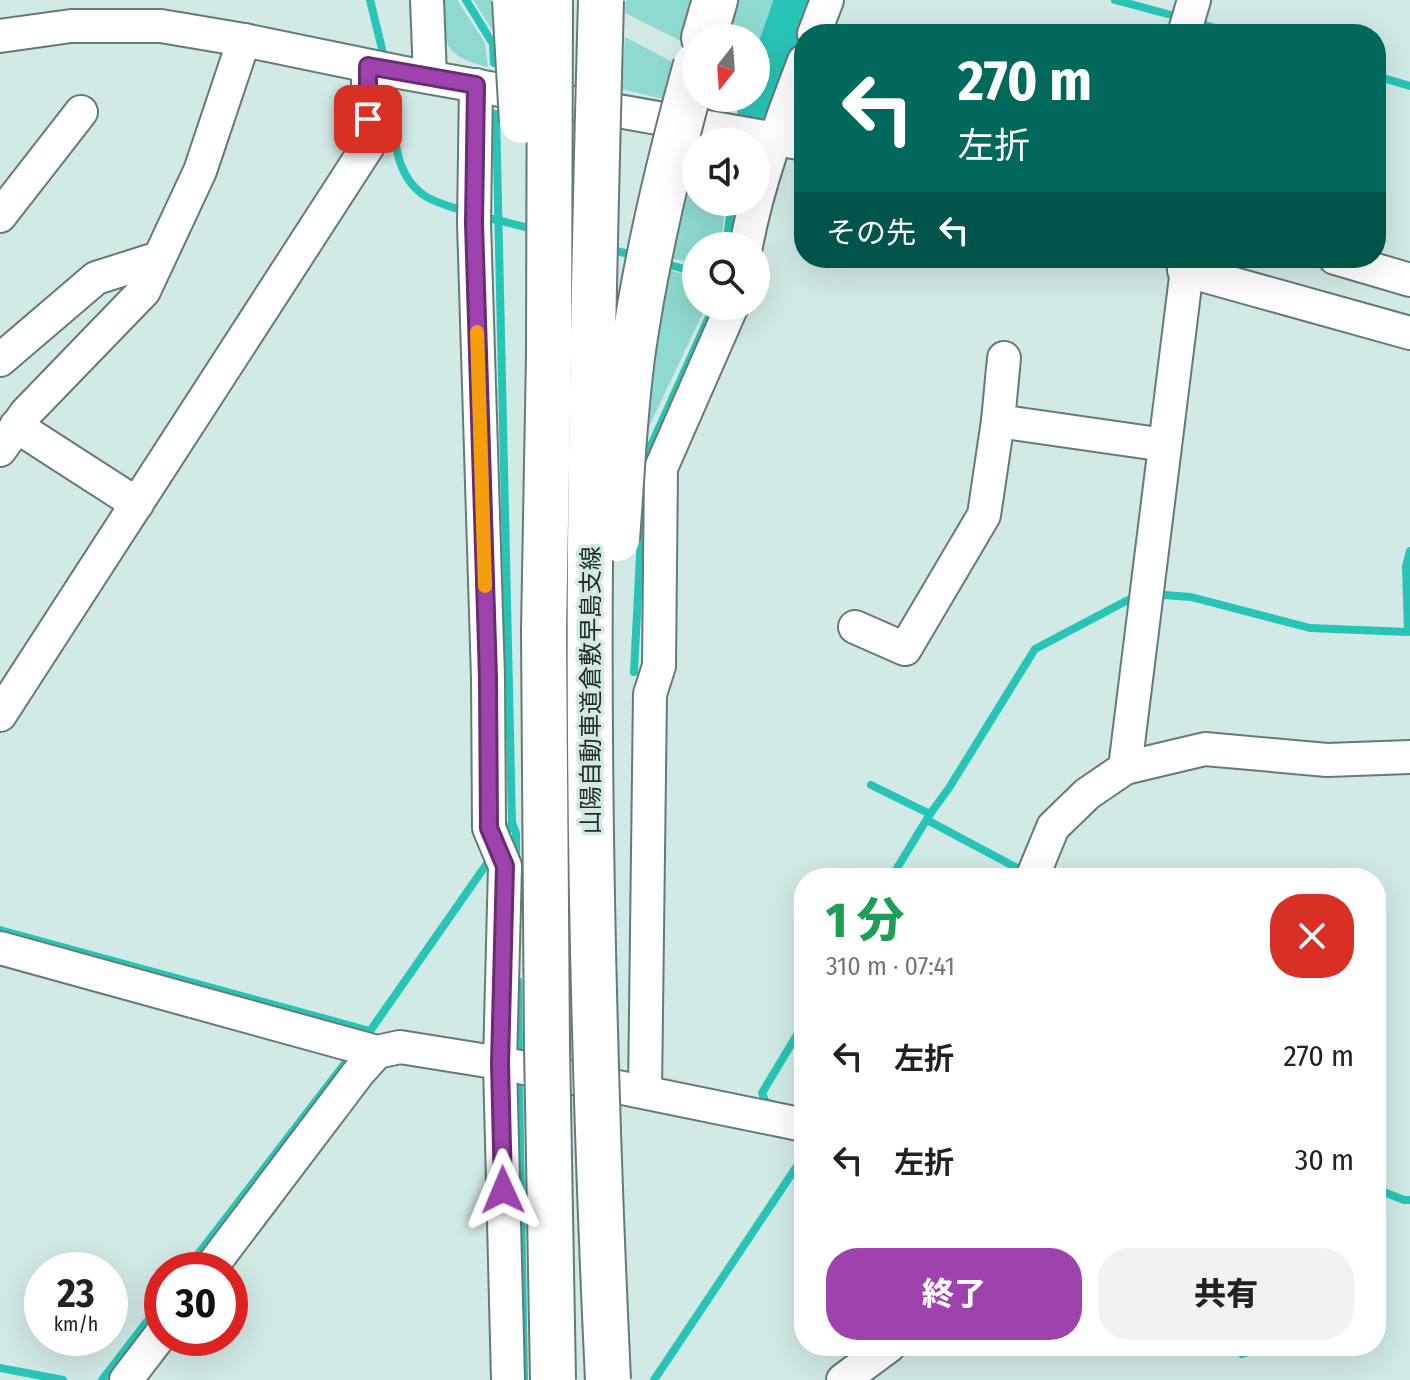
<!DOCTYPE html>
<html lang="ja">
<head>
<meta charset="utf-8">
<style>
	body { margin:0; font-family:"Fira Sans Condensed","Noto Sans JP",sans-serif; background:#f2f2f2; color:#222; height:100vh; display:flex; flex-direction:column; font-size:30px; white-space:nowrap }
	* { box-sizing:border-box; margin:0 }
	p { font-size:26px; color:#767676 }
	.icon { flex:none; width:44px; height:44px; fill:none; stroke:currentColor; stroke-width:2; stroke-linecap:round; stroke-linejoin:round }
	.map { position:relative; flex:1; overflow:hidden }
	.panel { position:absolute; left:794px; top:868px; width:592px; height:488px; display:flex; flex-direction:column; background:#fff; border-radius:32px; box-shadow:0 8px 32px #0002 }
	.panel>* { flex:none }
	.guide { position:absolute; left:794px; top:24px; width:592px; height:244px; border-radius:32px; box-shadow:0 8px 32px #0002; background:#00695c; color:#fff; overflow:hidden }
	.needle { width:52px; rotate:197deg }
	.tools { position:absolute; left:682px; top:24px; display:grid; gap:16px }
	.tools a { display:grid; place-items:center; width:88px; height:88px; border-radius:50%; background:#fff; box-shadow:0 8px 32px #0002; font-size:40px }
	.speed { position:absolute; left:24px; top:1252px; display:flex; gap:16px; font-size:40px; font-weight:700; text-align:center }
	.speed>* { display:grid; place-content:center; width:104px; height:104px; border-radius:50%; background:#fff; box-shadow:0 8px 32px #0002; line-height:1 }
	.speed small { font-size:20px; font-weight:400 }
	.speed .limit { border:12px solid #d22; background:#fff; color:#111 }
	.pin { position:absolute; display:grid; place-items:center; width:68px; height:68px; color:#fff; margin:-34px; border-radius:16px; box-shadow:0 4px 12px #0006 }
	.me { position:absolute; width:88px; margin:-44px; rotate:359deg; stroke-linejoin:round; filter:drop-shadow(0 0 6px #0008) }
	.turn { display:flex; align-items:center; gap:28px; height:168px; padding:0 32px; font-size:36px }
	.turn .icon { width:104px; height:104px; stroke-width:2.5 }
	.turn b { display:block; font-size:56px; line-height:68px }
	.then { display:flex; align-items:center; height:76px; padding:0 32px; background:#0003; gap:16px; font-size:30px }
	.round { display:grid; place-items:center; flex:none; width:84px; height:84px; border-radius:32px; background:#f2f2f2 }
	.overview { display:flex; align-items:center; justify-content:space-between; height:136px; padding:0 32px }
	h1 { font-size:48px; font-weight:800; line-height:60px; color:#1e9e55 }
	.button { display:flex; gap:16px; margin-top:auto; padding:16px 32px }
	.button a { flex:1; height:92px; border-radius:32px; background:#9e43ae; color:#fff; font-size:32px; font-weight:800; line-height:92px; text-align:center }
	.button a+a { background:#f2f2f2; color:#222 }
	ul { padding:0; list-style:none }
	li { display:flex; align-items:center; gap:24px; height:104px; padding:0 32px }
	li div { flex:1 }
	li b { display:block; font-size:30px }
	li em { font-style:normal }
	.map>svg:first-child { display:block }
	.green { fill:#8fdad0 }
	.lines { fill:none; stroke-linecap:round; stroke-linejoin:round }
	.stream { stroke:#28c5b7; stroke-width:8 }
	.river { stroke:#28c5b7; stroke-width:50 }
	.minor-casing { stroke:#647b78; stroke-width:36 }
	.highway-casing { stroke:#647b78; stroke-width:48 }
	.minor { stroke:#fff; stroke-width:32 }
	.highway { stroke:#fff; stroke-width:44 }
	.highway-bridge-casing { stroke:#647b78; stroke-width:48; stroke-linecap:butt }
	.highway-bridge { stroke:#fff; stroke-width:44 }
	.route-casing { stroke:#672c71; stroke-width:20 }
	.route { stroke:#9e43ae; stroke-width:14 }
	.slow { stroke:#f59e0b; stroke-width:14 }
	.labels { text-anchor:middle; stroke-width:7; stroke-linejoin:round; paint-order:stroke }
	.street-label { font-size:24px; fill:#242d2c; stroke:#d1eae6 }
</style>
</head>
<body>
<div class="map">
<svg width="1410" height="1380" viewBox="0 0 1410 1380">
	<rect width="100%" height="100%" fill="#d1eae6"/>
	<g class="green">
		<path d="M444,0H457L485,43L488,67C442,55 444,45 444,0Z"/>
		<polygon points="473,0 492,0 494,33 474,1"/>
		<polygon points="626,0 698,0 683,42 625,13"/>
		<polygon points="736,0 784,0 756,86 756,38 723,38"/>
		<polygon points="625,37 678,65 667,100 621,89"/>
		<polygon points="705,98 753,98 750,106 704,101"/>
		<polygon points="691,152 696,153 696,202 725,202 721,246 696,246 696,265 669,257"/>
		<polygon points="667,269 696,278 696,306 706,306 640,446"/>
	</g>
	<g class="lines">
		<g class="stream">
			<polyline points="370,0 385,61"/>
			<polyline points="466,0 493,44 494,63"/>
			<polyline points="1115,0 1175,16"/>
			<polyline points="1205,25 1234,34"/>
			<polyline points="1376,76 1410,86"/>
			<path d="M389,78C396,117 387,171 425,196C436,203 449,206 461,210"/>
			<polyline points="496,114 512,822 509,829"/>
			<polyline points="493,219 537,230"/>
			<polyline points="726,246 732,202"/>
			<polyline points="608,249 637,256"/>
			<polyline points="662,263 696,272"/>
			<polyline points="1164,595 1191,597 1310,628 1408,632 1406,566 1410,551"/>
			<polyline points="634,672 645,459 714,306"/>
			<polyline points="871,785 930,814 891,878"/>
			<polyline points="930,814 949,788 1035,649 1128,600"/>
			<polyline points="927,820 1019,869 1017,877"/>
			<polyline points="512,822 516,833 516,860"/>
			<polyline points="0,930 370,1031"/>
			<polyline points="518,981 519,1060"/>
			<polyline points="368,1034 486,865"/>
			<polyline points="519,1081 524,1380"/>
			<polyline points="772,1104 766,1103 762,1093 804,1023"/>
			<polyline points="1376,1189 1404,1200 1410,1200"/>
			<polyline points="186,1270 346,1062"/>
			<polyline points="1234,1346 1242,1354 1271,1346"/>
			<polyline points="0,1368 63,1380"/>
			<polyline points="102,1380 162,1302"/>
			<polyline points="654,1380 799,1163 804,1143"/>
		</g>
		<polyline class="river" points="762,109 800,0"/>
		<g class="minor-casing">
			<g id="minor">
				<polyline points="427,0 430,77"/>
				<polyline points="814,34 827,0"/>
				<polyline points="1184,34 1194,0"/>
				<polyline points="0,36 71,26 161,26 244,40 399,72 804,144"/>
				<polyline points="476,85 474,223 488,678 489,828 505,866 500,1063 508,1380"/>
				<polyline points="0,216 81,112"/>
				<path d="M746,246C758,182 781,121 804,61"/>
				<polyline points="1335,258 1410,280"/>
				<polyline points="1184,270 1410,333"/>
				<polyline points="1004,358 998,421 1165,445"/>
				<polyline points="0,360 96,278 159,258"/>
				<polyline points="16,426 137,504"/>
				<polyline points="0,450 26,413 144,291 200,171 244,40"/>
				<polyline points="855,627 905,649 984,515 998,421"/>
				<polyline points="0,715 368,146 368,66"/>
				<polyline points="1125,768 1186,277 1182,258"/>
				<polyline points="1032,878 1053,827 1087,794 1125,768 1205,749 1327,760 1410,757"/>
				<polyline points="0,948 377,1052 400,1047 500,1063 804,1125"/>
				<polyline points="645,1092 650,694 659,666 661,468 732,306"/>
				<polyline points="209,1270 359,1072 377,1052"/>
				<polyline points="126,1380 162,1333"/>
				<polyline points="843,1380 889,1346"/>
			</g>
		</g>
		<g class="highway-casing">
			<polyline id="highway" points="704,38 715,0"/>
		</g>
		<use href="#minor" class="minor"/>
		<use href="#highway" class="highway"/>
		<g class="highway-bridge-casing">
			<g id="highway-bridge">
				<polyline points="515,0 522,121"/>
				<polyline points="550,0 549,354 544,631 547,1047 553,1380"/>
				<path d="M601,0C596,185 591,370 590,555C588,830 595,1105 608,1380"/>
				<path d="M617,539C622,476 624,412 633,350C647,254 670,158 696,65"/>
			</g>
		</g>
		<use href="#highway-bridge" class="highway-bridge"/>
	</g>
	<g class="lines">
		<g class="route-casing">
			<polyline id="route" points="368,119 368,66 476,85 474,223 488,678 489,828 505,866 500,1063 503,1190"/>
		</g>
		<use href="#route" class="route"/>
		<polyline class="slow" points="477,332 485,586"/>
	</g>
	<g class="labels">
		<g class="street-label">
			<text transform="translate(591 690) rotate(-90)" y="8">山陽自動車道倉敷早島支線</text>
		</g>
	</g>
</svg>
<div class="tools">
<a><svg class="needle" viewBox="-14 -14 28 28"><path d="M0-13l5 13h-10z" fill="#e53935"/><path d="M0 13l5-13h-10z" fill="#767676"/></svg></a>
<a><svg class="icon" aria-label="sound" viewBox="0 0 24 24"><path d="M4 9h4l5-4v14l-5-4H4zM17 9q2 3 0 6"/></svg></a>
<a><svg class="icon" aria-label="search" viewBox="0 0 24 24"><circle cx="10" cy="10" r="6"/><path d="M15 15l6 6"/></svg></a>
</div>
<div class="speed"><div>23<small>km/h</small></div><div class="limit">30</div></div>
<div class="pin" style="left:368px;top:119px;background:#d93025"><svg class="icon" aria-label="arrive" viewBox="0 0 24 24"><path d="M6 21V4h12l-3 4 3 4H6"/></svg></div>
<svg class="me" style="left:503px;top:1190px" viewBox="-20 -20 40 40"><path d="M0-17L14 15 0 8-14 15z" fill="#9e43ae" stroke="#fff" stroke-width="4"/></svg>
<div class="guide">
<div class="turn"><svg class="icon" aria-label="left" viewBox="0 0 24 24"><path d="M17 20v-9H6M10 6l-5 5 5 5"/></svg><div><b>270 m</b>左折</div></div>
<div class="then">その先<svg class="icon" aria-label="left" viewBox="0 0 24 24"><path d="M17 20v-9H6M10 6l-5 5 5 5"/></svg></div>
</div>
<section class="panel">
<div class="overview"><div><h1>1 分</h1><p>310 m · 07:41</p></div><a class="round" style="background:#d93025;color:#fff"><svg class="icon" aria-label="close" viewBox="0 0 24 24"><path d="M6 6l12 12M18 6L6 18"/></svg></a></div>
<ul>
<li><svg class="icon" aria-label="left" viewBox="0 0 24 24"><path d="M17 20v-9H6M10 6l-5 5 5 5"/></svg><div><b>左折</b></div><em>270 m</em></li>
<li><svg class="icon" aria-label="left" viewBox="0 0 24 24"><path d="M17 20v-9H6M10 6l-5 5 5 5"/></svg><div><b>左折</b></div><em>30 m</em></li>
</ul>
<div class="button"><a>終了</a><a>共有</a></div>
</section>
</div>
</body>
</html>
